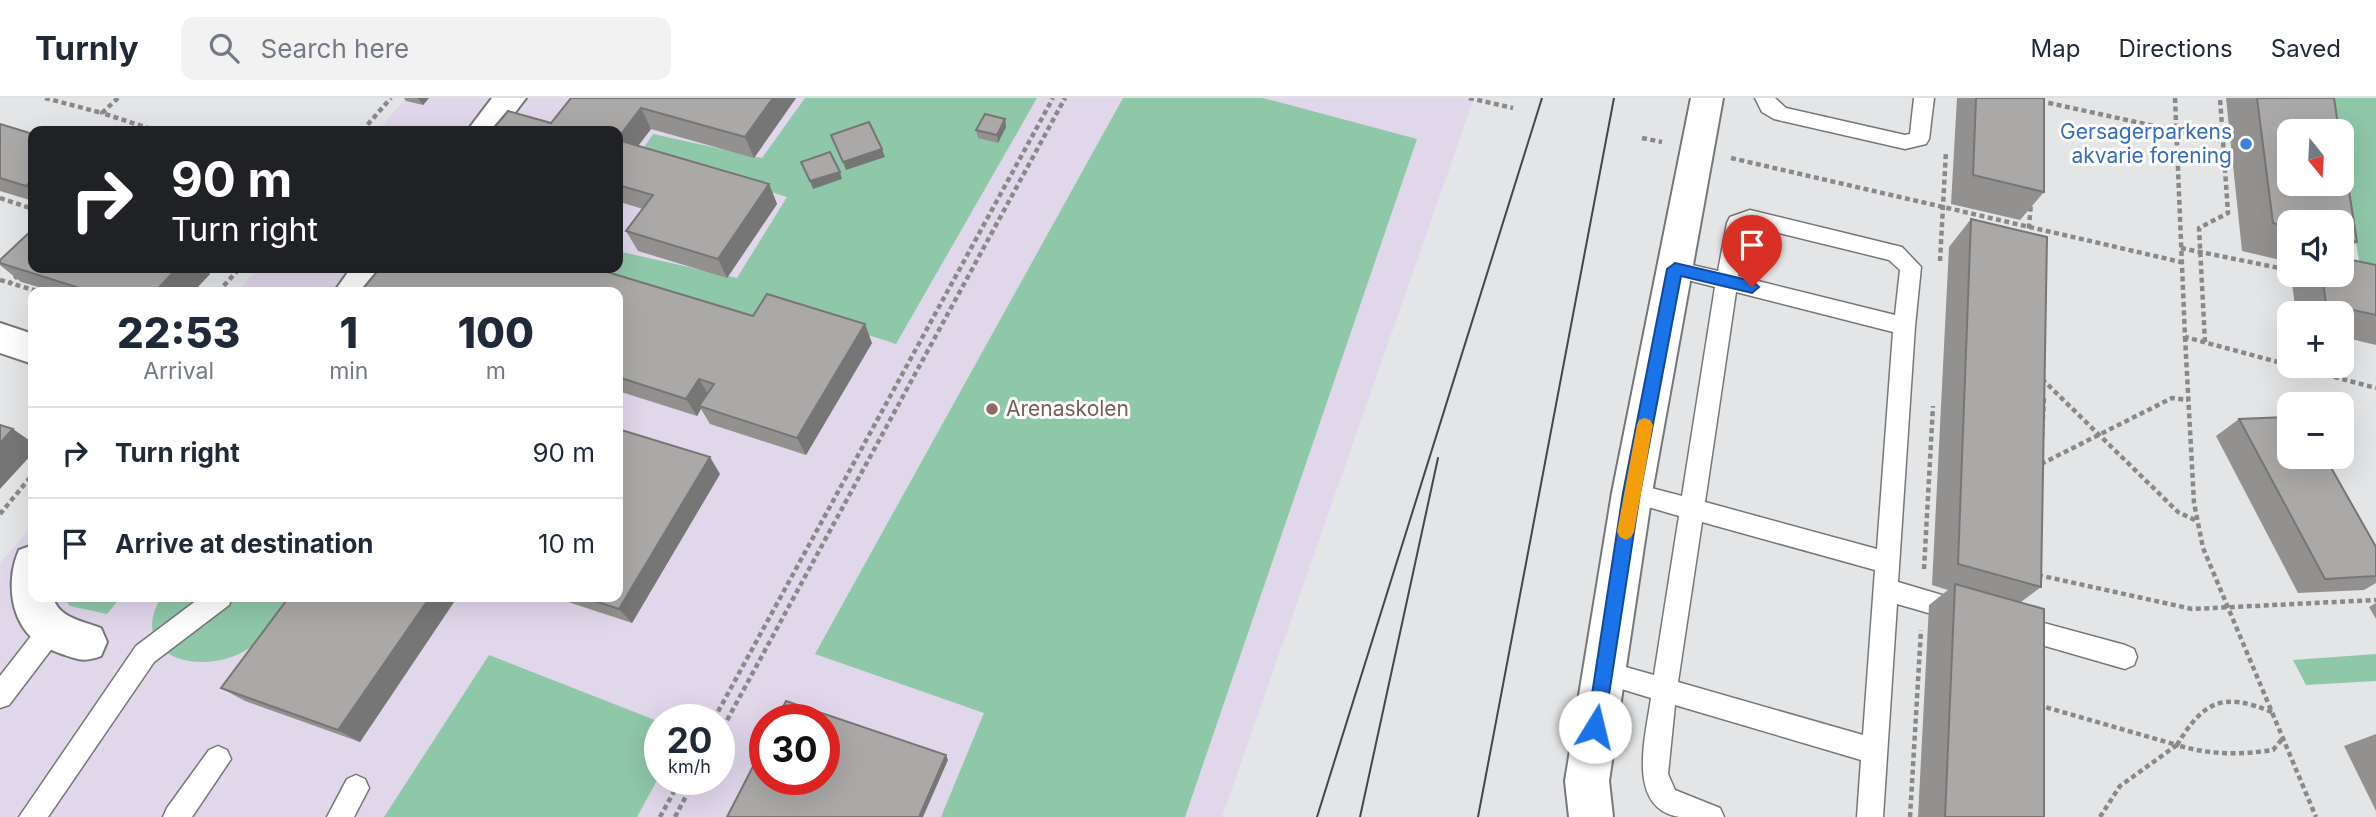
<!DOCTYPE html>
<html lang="en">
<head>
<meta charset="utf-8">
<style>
	body { margin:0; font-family:Inter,sans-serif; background:#f2f2f3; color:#1f2937; height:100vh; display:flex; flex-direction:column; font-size:26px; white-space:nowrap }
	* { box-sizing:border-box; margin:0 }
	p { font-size:23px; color:#747a83 }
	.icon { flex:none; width:38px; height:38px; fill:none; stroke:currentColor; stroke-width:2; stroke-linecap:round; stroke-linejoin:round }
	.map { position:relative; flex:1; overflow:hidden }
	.side { position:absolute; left:28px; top:189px; width:595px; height:315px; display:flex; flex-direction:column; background:#fff; border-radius:14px; box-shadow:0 7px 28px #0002 }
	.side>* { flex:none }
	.guide { position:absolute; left:28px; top:28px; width:595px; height:147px; border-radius:14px; box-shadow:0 7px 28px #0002; background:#202124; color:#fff; overflow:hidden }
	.needle { width:46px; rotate:162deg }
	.fabs { position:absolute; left:2277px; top:21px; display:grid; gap:14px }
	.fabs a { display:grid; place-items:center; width:77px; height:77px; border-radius:14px; background:#fff; box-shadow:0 7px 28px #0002; font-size:35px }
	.speed { position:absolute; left:644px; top:606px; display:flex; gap:14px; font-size:35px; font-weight:700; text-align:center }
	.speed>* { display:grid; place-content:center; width:91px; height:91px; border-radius:50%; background:#fff; box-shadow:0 7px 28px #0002; line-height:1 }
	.speed small { font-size:18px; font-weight:400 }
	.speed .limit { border:10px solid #d22; background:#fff; color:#111 }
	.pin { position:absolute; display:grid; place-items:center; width:60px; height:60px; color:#fff; margin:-72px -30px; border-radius:50% 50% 50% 0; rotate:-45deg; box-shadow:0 0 7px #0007 }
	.pin .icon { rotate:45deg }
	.me { position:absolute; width:77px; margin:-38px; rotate:9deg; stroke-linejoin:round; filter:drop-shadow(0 0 5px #0008) }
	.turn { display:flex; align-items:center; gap:24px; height:147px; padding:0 28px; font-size:32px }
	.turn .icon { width:91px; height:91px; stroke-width:2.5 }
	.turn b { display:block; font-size:49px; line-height:60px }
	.eta { display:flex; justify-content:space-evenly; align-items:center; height:119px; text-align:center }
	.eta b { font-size:42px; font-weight:800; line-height:49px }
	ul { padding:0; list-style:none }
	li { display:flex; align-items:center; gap:21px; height:91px; padding:0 28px; border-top:2px solid #e0e1e3 }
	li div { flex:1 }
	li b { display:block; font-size:26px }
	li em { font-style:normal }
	header { display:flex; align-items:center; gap:42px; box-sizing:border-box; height:98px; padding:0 35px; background:#fff; border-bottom:2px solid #e0e1e3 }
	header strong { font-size:33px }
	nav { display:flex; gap:38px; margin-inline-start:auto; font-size:24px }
	.search { width:490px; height:63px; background:#f2f2f3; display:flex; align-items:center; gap:18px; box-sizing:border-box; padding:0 24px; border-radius:14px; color:#747a83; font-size:26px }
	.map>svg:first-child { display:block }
	.education { fill:#e0d7eb; fill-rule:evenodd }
	.green { fill:#8fc7a9 }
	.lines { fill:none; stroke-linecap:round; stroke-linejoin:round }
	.service-casing { stroke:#767778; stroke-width:3 }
	.minor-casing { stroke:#767778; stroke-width:4 }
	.path { stroke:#89898a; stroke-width:4.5; stroke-dasharray:5 3.5; stroke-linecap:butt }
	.service { fill:#fff; fill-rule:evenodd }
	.minor { fill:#fff; fill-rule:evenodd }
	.tram { stroke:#454647; stroke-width:2 }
	.wall { fill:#929190 }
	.shaded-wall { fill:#777676 }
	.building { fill:#aaa9a8; stroke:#777676; stroke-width:2 }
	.route { fill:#1a73e8; stroke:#114b97; stroke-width:2 }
	.slow { fill:#f59e0b }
	.shop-dot { fill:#3f7fe0; stroke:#fff; stroke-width:2.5 }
	.education-dot { fill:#8d6e63; stroke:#fff; stroke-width:2.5 }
	.labels { text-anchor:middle; stroke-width:6; stroke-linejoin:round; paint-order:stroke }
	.shop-label { font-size:21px; fill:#366cbe; stroke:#fff; text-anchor:end }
	.education-label { font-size:21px; fill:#785e54; stroke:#fff; text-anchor:start }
</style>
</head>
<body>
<header>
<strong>Turnly</strong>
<div class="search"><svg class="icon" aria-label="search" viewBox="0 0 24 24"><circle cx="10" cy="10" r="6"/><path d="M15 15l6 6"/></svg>Search here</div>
<nav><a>Map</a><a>Directions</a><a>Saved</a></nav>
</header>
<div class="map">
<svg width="2376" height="719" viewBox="0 0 2376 719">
	<rect width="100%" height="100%" fill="#e4e5e6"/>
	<path class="education" d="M406,0H1474L1222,719H0V465L33,427V499H618V194H237L258,170H618V33H377ZM660,621H719V681H660ZM765,621H824V681H765Z"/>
	<g class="green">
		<polygon points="805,0 1037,0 896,246 771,205 758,221 605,177 610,170 618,170 618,159 622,154 737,180 787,99 641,54 653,36 762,60"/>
		<polygon points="1123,0 1263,0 1417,41 1185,719 941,719 984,615 815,556"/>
		<polygon points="2333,0 2376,0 2376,179 2361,176 2342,53 2342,33 2338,33"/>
		<polygon points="63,499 121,499 107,516 70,508"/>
		<path d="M161,499H287C280,516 267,536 252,548C211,580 124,564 161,499Z"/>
		<polygon points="2376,556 2376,583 2306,587 2293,562"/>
		<polygon points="489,557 660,624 660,677 637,719 384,719"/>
	</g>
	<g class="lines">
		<g class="service-casing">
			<g id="service">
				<polygon points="1755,0 1775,0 1786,10 1905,37 1910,36 1914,0 1934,0 1929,41 1926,46 1905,51 1774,21 1762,14"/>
				<path d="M1750,112L1902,149L1921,169L1915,228L1898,484L1969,505L1972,513L1969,521L1960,524L1897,506L1883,719H1857L1861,662L1675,607L1668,676L1675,692L1720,710L1724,719C1710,719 1694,719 1680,719C1625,711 1646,637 1651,600L1595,583L1592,575L1595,567L1604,563L1654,577L1679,418L1624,402L1620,395L1624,388L1632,385L1682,398L1715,189L1668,177L1665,171L1668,165L1675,163L1718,173L1727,125L1730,119ZM1751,128L1889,162L1900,172L1895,217L1738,178L1745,130ZM1736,194L1893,234L1877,451L1705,404ZM1702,424L1875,472L1863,637L1678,584Z"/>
				<polygon points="201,499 232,499 229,507 154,564 48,719 19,719 136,548"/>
				<polygon points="2014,517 2125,547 2134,551 2137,559 2134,567 2125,571 2014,539 2005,536 2002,528 2005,520"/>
				<polygon points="51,521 60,524 63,532 60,540 9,607 0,610 0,578 42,524"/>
				<polygon points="218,648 227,652 231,661 192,719 163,719 167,710 209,652"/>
				<polygon points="356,677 365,681 369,690 354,719 327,719 347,681"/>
			</g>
		</g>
		<g class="minor-casing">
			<g id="minor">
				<polygon points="492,0 526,0 501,33 467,33"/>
				<polygon points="1691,0 1723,0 1652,395 1609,683 1613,719 1569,719 1565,683 1612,395"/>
				<polygon points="351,170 390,170 373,194 334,194"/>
				<polygon points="0,225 33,236 33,266 0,255"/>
				<path d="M33,447V499H53C58,520 83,523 101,530L107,544L101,558C83,565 77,561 59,555C49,551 38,547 31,539C9,517 7,479 19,452Z"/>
			</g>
		</g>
		<g class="path">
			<polyline points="45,0 102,15"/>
			<polyline points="118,0 102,15 157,33"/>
			<polyline points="1469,0 1513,10"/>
			<polyline points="2175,0 2185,239 2289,267"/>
			<polyline points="2040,3 2223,43"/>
			<polyline points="362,33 391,0"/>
			<polyline points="1642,40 1662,44"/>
			<polyline points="1731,60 2181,164"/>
			<polyline points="0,100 33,111"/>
			<polyline points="2028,139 2031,106"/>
			<polyline points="2181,150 2289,172"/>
			<polyline points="1940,163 1946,53"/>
			<polyline points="18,177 10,185 40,194"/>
			<polyline points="0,182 10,185"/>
			<polyline points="218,194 240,170"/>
			<polyline points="2185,239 2194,405 2203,450 2316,719"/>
			<polyline points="2205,244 2199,130 2228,115 2220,0"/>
			<polyline points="2293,268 2376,290"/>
			<polyline points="2042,281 2178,414 2197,423"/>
			<polyline points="2042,339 2044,299"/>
			<polyline points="2041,366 2172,300 2188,302"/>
			<polyline points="0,416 33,376"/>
			<polyline points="1924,471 1933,308"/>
			<polyline points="2038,477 2192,511 2376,502"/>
			<path d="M2038,607L2177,647C2204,602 2223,594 2272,614"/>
			<polyline points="714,621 1053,0"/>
			<polyline points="719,637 1065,0"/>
			<polyline points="660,719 681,681"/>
			<polyline points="675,719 695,681"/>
			<polyline points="1910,719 1921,532"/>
			<path d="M2100,719L2120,688L2177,647C2209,657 2240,657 2273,652L2283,640"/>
		</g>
		<use href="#service" class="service"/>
		<use href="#minor" class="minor"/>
		<g class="tram">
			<polyline points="1317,719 1542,0"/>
			<polyline points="1360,719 1438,360"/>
			<polyline points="1478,719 1614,0"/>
		</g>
	</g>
	<g class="wall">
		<polygon points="404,0 429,0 423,7 406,3"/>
		<polygon points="571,0 796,0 754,60 651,31 638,48 769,86 777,106 727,180 638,153 626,133 643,111 623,105 618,112 618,33 491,33 551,25"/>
		<polygon points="1957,0 2044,0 2044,94 2020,122 1951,106"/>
		<polygon points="2226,0 2334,0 2357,144 2342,157 2342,124 2289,124 2289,164 2242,153"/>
		<polygon points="1005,21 1006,29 998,45 978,40 976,32"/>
		<polygon points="0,26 33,36 33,103 0,93"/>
		<polygon points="1971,121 2041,489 2021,504 2044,719 1918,719 1929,507 1948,492 1932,487 1949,149"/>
		<polygon points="0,162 33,170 204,170 210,176 193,194 55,194 21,184 0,167"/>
		<polygon points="2376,167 2376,247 2342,239 2342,215 2296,215 2291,178 2292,177 2342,177"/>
		<polygon points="380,170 602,170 601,172 753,218 872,245 806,357 710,326 701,311 697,318 618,293 618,194"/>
		<polygon points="2239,321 2376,449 2376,485 2364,492 2298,495 2216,338"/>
		<polygon points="720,376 632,525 553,499 618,499"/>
		<polygon points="289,499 454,499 456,501 360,644 245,603 221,590"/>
		<polygon points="2376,505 2376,521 2369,509"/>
		<polygon points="2376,636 2376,713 2344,648"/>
	</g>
	<g class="shaded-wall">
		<polygon points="418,0 429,0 423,7"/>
		<polygon points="773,0 796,0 754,60 745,39"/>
		<polygon points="641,10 651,31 627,62 618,45 618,40"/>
		<polygon points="1005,21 1006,29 998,45 997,37"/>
		<polygon points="882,51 885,59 846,72 843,64"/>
		<polygon points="840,74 842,81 813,91 810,83"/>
		<polygon points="33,81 33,94 26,88"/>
		<polygon points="769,86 777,106 727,180 718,161"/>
		<polygon points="618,96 623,105 618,112"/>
		<polygon points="177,170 204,170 210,176 193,194 155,194"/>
		<polygon points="865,226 872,245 806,357 797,340"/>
		<polygon points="699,281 710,299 699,308 701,311 697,318 686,301"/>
		<polygon points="13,331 33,345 33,355 0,391 0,345"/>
		<polygon points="710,359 720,376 632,525 619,511"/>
		<polygon points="430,499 454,499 456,501 360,644 338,632"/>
		<polygon points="946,657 948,662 923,719 919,719"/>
	</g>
	<g class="building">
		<polygon points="571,0 773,0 745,39 641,10 618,40 618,33 491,33 508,13 551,25"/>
		<polygon points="1976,0 2044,0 2044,94 1973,77"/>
		<polygon points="2257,0 2334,0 2339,33 2289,33 2289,86 2342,86 2342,48 2357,144 2342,140 2342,124 2289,124 2289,129 2273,125"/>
		<polygon points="985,16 1005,21 997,37 976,32"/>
		<polygon points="869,24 882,51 843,64 831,37"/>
		<polygon points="0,26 33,36 33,81 26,88 0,80"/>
		<polygon points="618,42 769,86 718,161 626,133 653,97 618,87"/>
		<polygon points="830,54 840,74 810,83 801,64"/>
		<polygon points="1971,121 2047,139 2041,489 1958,466"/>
		<polygon points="33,131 33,170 177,170 155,194 92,194 0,165 0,162"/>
		<polygon points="2342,160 2376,167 2376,217 2326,206 2322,177 2342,177"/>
		<polygon points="380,170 594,170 753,218 767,196 865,226 797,340 699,308 714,286 699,281 686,301 618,279 618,194 360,194"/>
		<polygon points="2289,319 2289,359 2325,359 2376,449 2376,478 2325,481 2239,321"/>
		<polygon points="0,327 13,331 0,345"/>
		<polygon points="618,331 710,359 619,511 582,499 618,499"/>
		<polygon points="1955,486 2044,511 2044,719 1945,719"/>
		<polygon points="289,499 430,499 338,632 221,590"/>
		<polygon points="786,603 946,657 919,719 727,719 765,645 765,681 824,681 824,621 777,621"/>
	</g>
	<polygon class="route" points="1675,165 1752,183 1759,189 1752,195 1681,178 1640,395 1604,629 1602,635 1595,638 1589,635 1587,629 1623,395 1667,171"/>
	<polygon class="slow" points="1645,320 1650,322 1653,327 1634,434 1631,439 1626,442 1620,439 1617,434 1637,327 1639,322"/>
	<circle class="shop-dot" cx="2246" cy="46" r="7"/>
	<circle class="education-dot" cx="992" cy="311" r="7"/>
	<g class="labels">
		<g class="shop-label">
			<text x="2232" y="41">Gersagerparkens<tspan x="2232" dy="24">akvarie forening</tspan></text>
		</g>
		<g class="education-label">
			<text x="1006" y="318">Arenaskolen</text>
		</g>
	</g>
</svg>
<div class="fabs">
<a><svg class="needle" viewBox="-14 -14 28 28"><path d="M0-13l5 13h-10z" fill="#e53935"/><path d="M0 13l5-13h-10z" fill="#747a83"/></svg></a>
<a><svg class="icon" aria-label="sound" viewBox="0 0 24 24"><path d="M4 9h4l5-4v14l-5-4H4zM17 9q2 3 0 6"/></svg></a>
<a>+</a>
<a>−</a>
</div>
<div class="speed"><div>20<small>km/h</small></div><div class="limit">30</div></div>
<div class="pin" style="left:1752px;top:189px;background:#d93025"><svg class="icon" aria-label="arrive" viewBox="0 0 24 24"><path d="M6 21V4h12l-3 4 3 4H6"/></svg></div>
<svg class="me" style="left:1595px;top:629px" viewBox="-20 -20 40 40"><circle r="19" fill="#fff"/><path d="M0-13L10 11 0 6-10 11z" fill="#1a73e8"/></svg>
<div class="guide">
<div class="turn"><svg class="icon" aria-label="right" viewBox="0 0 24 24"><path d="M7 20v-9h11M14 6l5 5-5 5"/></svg><div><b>90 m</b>Turn right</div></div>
</div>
<section class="side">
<div class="eta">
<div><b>22:53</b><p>Arrival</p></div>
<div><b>1</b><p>min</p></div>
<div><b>100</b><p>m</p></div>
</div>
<ul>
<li><svg class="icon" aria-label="right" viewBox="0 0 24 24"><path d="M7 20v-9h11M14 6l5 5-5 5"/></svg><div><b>Turn right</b></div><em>90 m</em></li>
<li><svg class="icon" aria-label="arrive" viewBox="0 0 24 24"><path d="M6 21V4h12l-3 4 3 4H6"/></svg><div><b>Arrive at destination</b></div><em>10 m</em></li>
</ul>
</section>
</div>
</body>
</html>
